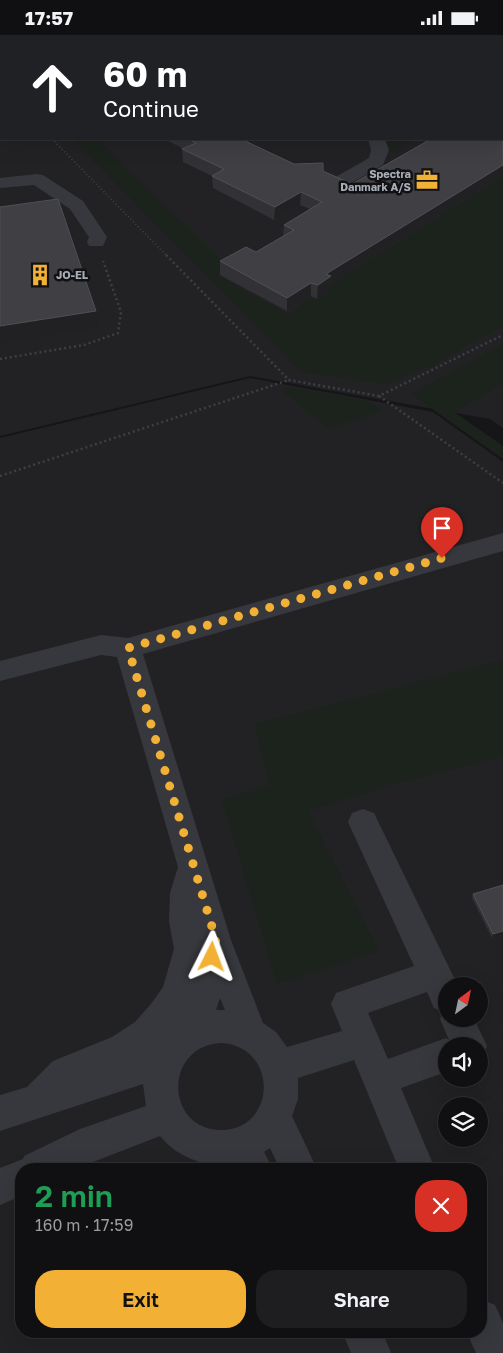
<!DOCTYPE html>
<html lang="en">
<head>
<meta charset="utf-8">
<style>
	body { margin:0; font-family:"Golos Text",sans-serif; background:#1e1e20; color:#f1f3f6; height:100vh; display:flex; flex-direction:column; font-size:19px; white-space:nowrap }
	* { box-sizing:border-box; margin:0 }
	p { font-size:16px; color:#9c9d9f }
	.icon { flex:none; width:28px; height:28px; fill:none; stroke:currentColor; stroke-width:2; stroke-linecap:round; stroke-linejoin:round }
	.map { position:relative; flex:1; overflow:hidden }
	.details { position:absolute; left:15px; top:1128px; width:472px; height:175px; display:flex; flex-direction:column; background:#101012; border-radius:20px; box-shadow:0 5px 20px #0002,0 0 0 1px #303032 }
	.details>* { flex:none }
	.banner { position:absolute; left:0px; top:0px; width:504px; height:105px; box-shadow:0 5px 20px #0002,0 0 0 1px #303032; background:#202124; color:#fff; overflow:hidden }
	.needle { width:32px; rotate:33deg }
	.tools { position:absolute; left:438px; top:942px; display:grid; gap:10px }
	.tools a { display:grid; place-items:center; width:50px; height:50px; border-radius:50%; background:#101012; box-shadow:0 5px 20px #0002,0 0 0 1px #303032; font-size:25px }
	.pin { position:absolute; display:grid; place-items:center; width:42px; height:42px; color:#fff; margin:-51px -21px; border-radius:50% 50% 50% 0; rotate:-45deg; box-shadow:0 0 5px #0007 }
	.pin .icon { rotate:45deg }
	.me { position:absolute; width:55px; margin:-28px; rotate:3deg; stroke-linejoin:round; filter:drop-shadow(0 0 4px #0008) }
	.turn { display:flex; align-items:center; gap:18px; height:105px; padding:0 20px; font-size:22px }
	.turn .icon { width:65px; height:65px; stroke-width:2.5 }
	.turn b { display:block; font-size:35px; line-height:42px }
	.round { display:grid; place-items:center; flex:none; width:52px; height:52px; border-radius:20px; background:#1e1e20 }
	.summary { display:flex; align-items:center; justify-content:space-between; height:85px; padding:0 20px }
	h1 { font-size:30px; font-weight:600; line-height:38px; color:#1e9e55 }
	.primary-button { display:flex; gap:10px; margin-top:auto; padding:10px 20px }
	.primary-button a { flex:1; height:58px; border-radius:20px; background:#f2b134; color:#111; font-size:20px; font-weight:600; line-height:58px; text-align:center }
	.primary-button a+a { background:#1e1e20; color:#f1f3f6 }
	.status { display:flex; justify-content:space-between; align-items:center; height:35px; padding:0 25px; background:#101012; direction:ltr }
	.status svg { height:14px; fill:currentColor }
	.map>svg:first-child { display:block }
	.built { fill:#222225; fill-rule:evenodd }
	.green { fill:#1c231d }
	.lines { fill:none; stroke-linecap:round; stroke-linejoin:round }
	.path-far1 { stroke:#3d3f44; stroke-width:2; stroke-dasharray:1 2.5; stroke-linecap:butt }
	.path { stroke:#3d3f44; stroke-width:2.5; stroke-dasharray:2 3; stroke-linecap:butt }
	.minor { fill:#37383d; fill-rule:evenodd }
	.wall { fill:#323236 }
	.shaded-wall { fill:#212124 }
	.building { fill:#3f3f44; stroke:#4f5156 }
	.route { stroke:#f2b134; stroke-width:9; stroke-dasharray:0 16.2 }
	.labels { text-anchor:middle; stroke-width:5; stroke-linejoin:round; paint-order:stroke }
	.far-poi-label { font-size:11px; font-weight:bold; fill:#a8adb8; stroke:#111113; text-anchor:end }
</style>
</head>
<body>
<div class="status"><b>17:57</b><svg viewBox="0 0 49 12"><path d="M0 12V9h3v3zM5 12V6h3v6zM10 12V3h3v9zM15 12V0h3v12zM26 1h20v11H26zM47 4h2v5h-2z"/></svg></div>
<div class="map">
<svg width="503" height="1318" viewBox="0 0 503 1318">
	<rect width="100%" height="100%" fill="#161618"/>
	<g class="built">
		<polygon points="0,0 499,1 1,1 1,104 502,104 503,3 503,393 490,384 250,341 0,401"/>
		<path d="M250,343L433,377L503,427V1318H0V403ZM446,951H479V984H446ZM446,1011H479V1044H446ZM446,1071H479V1104H446ZM21,1134H481V1296H21Z"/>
	</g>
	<g class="green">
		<polygon points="72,104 97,104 228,232 217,240 287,279 303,269 301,267 311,261 317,263 329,255 325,252 503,141 503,291 433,330 386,349 301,337"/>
		<polygon points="382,104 434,104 441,110 418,104 396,115 386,116"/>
		<polygon points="503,309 503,349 454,377 503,411 503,424 411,359"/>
		<polygon points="290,352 371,367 383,376 328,394 280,354"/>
		<polygon points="503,625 503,721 392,750 308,776 379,916 277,949 222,765 269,750 255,689"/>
	</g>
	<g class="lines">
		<g class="path-far1">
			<polyline points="187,1 190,0"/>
			<polyline points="52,104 167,221"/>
		</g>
		<g class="path">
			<polyline points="166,220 289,345 379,361 503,300"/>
			<polyline points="0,324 84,310 118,298 121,277 103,226"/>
			<polyline points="379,361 503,448"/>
			<polyline points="0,441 289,345"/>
		</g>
		<g class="minor">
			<polygon points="368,104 385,104 389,115 383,130 346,151 334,151 331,147 334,143 369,123 371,115"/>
			<polygon points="37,139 43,140 83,166 107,202 103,211 89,211 87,207 89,202 70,174 34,150 0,153 0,143"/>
			<path d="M503,498V516L143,619L231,905L263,988L276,997L287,1012L342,996L331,969L336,958L414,931L348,787L352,778L363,774L374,778L458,951H446V984H474L487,1011L482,1023L479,1024V1011H446V1037L401,1053L435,1134H399L354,1025L298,1043V1064L292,1081L317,1134H280L270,1113L264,1117L273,1134H231L228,1130C203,1132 176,1121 160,1101L75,1134H21V1161L0,1170V1133L23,1124L24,1121L80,1094L146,1071L143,1049L0,1096V1060L27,1052L53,1026L112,1002L135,987L151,969L163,952L174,914L169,886L170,858L178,832L117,622L101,620L0,646V626L101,600L128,603ZM427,957L434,973L443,977L440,984L449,1005L446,1003L388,1024L368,978ZM220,963L225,975H216ZM221,1008C279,1011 277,1095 221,1095C165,1095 163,1011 221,1008Z"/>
			<polygon points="481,1264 495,1270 503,1288 503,1318 476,1318 466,1296 481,1296"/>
			<polygon points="342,1296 382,1296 391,1318 351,1318"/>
		</g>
	</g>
	<g class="wall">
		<polygon points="502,37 503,141 330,249 330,254 317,264 311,261 287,276 220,240 220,226 256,217 283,201 284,190 310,174 300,170 274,185 213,153 212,141 183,127 182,114 184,114 164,104 241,104 294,129 323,136 352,149 502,104"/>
		<polygon points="503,850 503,900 492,903 472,863 473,859"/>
	</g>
	<g class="shaded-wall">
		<polygon points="503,130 503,141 330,249 330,254 317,264 318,250 326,239"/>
		<polygon points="301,157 300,170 274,185 275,172"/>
		<polygon points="311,248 311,261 287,276 287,263"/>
		<polygon points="96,276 98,292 0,308 0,291"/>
		<polygon points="503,896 503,900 492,903 493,899"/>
	</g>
	<g class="building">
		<polygon points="0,0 29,0 32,1 1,1 1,4 0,3"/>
		<polygon points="207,0 220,0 223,1 204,1"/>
		<polygon points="502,50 503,130 326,239 331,241 318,250 311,248 287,263 220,226 246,212 256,217 294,195 284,190 322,167 301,157 275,172 212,141 224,134 182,114 196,108 188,104 241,104 294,129 323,128 323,136 352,149 431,104 502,104"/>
		<polygon points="58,164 96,276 0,291 0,172"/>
		<polygon points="503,850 503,896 493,899 473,859"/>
	</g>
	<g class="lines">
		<polyline class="route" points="212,922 216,905 128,613 442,523"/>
	</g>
	<defs>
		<g id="office-bare" transform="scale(1.725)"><path d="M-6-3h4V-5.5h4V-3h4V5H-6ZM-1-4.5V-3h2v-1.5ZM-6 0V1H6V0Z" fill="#f2b134" stroke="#111113" stroke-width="2.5" paint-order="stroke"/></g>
		<g id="building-bare" transform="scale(1.725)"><path d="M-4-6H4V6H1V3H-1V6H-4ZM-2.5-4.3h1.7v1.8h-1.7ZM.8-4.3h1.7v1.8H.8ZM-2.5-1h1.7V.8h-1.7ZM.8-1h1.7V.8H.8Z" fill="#f2b134" stroke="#111113" stroke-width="2.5" paint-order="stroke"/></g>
	</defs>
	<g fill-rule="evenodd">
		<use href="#office-bare" x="427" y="145"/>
		<use href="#building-bare" x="40" y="240"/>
	</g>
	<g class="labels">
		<g class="far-poi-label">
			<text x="411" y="143">Spectra<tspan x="411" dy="13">Danmark A/S</tspan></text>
			<text x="56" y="244" text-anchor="start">JO-EL</text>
		</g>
	</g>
</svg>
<div class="tools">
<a><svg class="needle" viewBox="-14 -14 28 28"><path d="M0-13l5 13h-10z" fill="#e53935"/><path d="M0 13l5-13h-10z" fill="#9c9d9f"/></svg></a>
<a><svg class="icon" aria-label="sound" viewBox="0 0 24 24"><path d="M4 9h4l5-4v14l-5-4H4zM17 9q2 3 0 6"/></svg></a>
<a><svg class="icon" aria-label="layers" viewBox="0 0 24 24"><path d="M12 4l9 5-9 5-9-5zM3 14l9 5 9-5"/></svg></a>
</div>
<div class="pin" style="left:442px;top:523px;background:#d93025"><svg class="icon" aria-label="arrive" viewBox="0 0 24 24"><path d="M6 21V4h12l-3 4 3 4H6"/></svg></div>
<svg class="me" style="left:212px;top:922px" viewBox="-20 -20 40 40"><path d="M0-17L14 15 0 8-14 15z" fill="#f2b134" stroke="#fff" stroke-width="4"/></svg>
<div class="banner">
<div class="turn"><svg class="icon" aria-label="ahead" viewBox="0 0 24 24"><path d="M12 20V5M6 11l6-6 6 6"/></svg><div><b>60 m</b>Continue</div></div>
</div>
<section class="details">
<div class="summary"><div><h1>2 min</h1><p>160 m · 17:59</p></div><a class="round" style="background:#d93025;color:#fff"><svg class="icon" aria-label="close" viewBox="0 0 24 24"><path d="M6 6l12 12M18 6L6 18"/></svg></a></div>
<div class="primary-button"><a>Exit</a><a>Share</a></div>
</section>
</div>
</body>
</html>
